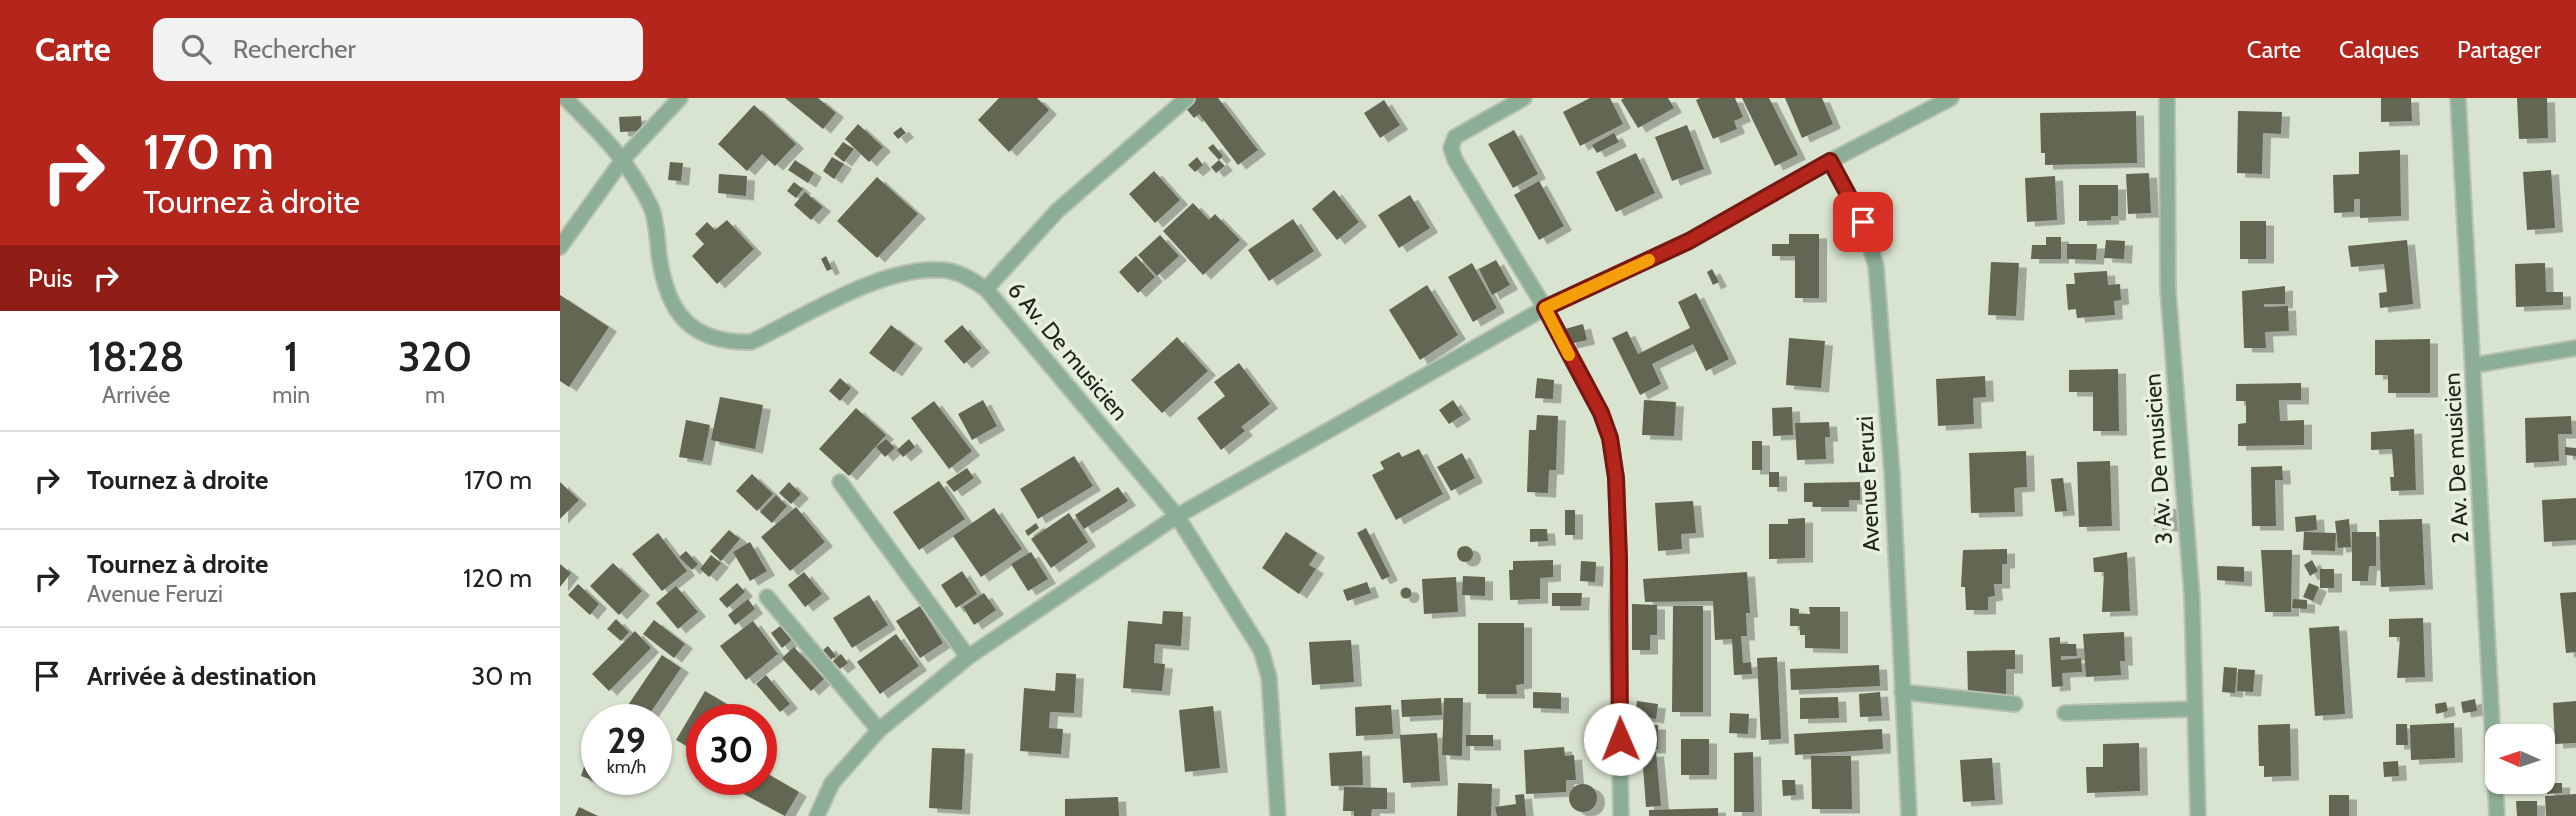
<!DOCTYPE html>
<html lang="fr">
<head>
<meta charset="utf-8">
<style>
	body { margin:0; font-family:Cabin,sans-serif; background:#f2f2f2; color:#202124; height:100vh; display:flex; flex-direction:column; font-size:26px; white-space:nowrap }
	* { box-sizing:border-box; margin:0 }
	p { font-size:23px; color:#757577 }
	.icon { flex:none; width:38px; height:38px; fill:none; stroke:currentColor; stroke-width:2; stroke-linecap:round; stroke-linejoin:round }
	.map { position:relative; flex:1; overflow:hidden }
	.side { display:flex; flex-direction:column; background:#fff; width:560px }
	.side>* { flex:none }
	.banner { background:#b4251b; color:#fff; overflow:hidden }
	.needle { width:46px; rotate:273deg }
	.fabs { position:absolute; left:1925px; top:626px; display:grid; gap:14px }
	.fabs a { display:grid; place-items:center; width:70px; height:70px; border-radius:14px; background:#fff; box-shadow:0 2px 5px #0004; font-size:35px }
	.speed { position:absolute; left:21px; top:606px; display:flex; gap:14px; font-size:35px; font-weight:700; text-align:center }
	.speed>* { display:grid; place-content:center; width:91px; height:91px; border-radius:50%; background:#fff; box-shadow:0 2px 5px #0004; line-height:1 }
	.speed small { font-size:18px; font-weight:400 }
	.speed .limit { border:10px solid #d22; background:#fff; color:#111 }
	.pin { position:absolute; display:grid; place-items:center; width:60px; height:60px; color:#fff; margin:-30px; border-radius:14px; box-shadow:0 4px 10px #0006 }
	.me { position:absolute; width:77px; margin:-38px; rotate:359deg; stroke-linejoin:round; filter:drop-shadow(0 0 5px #0008) }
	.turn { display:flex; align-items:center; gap:24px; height:147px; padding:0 28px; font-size:32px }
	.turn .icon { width:91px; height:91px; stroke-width:2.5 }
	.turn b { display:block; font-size:49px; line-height:60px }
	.then { display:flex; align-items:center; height:66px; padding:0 28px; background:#0003; gap:14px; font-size:26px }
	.eta { display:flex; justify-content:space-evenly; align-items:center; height:119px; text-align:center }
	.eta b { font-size:42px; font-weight:600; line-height:49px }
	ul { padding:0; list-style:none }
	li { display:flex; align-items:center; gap:21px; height:98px; padding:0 28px; border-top:2px solid #e0e0e0 }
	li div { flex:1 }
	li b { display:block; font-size:26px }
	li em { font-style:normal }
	header { display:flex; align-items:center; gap:42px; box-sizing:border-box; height:98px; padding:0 35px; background:#b4251b; color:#fff }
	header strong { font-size:33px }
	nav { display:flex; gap:38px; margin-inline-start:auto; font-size:24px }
	.search { width:490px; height:63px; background:#f2f2f2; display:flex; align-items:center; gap:18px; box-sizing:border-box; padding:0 24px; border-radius:14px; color:#757577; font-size:26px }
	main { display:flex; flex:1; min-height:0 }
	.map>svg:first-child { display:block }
	.building { fill:#646653; filter:url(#shadow) }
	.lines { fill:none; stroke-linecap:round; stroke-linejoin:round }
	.street-casing { stroke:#b7c1af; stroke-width:18 }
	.street { stroke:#8cad96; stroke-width:14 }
	.route-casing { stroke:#751812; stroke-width:18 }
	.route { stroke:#b4251b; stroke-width:12 }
	.slow { stroke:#f59e0b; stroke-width:12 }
	.labels { text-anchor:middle; stroke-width:7; stroke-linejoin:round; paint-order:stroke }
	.street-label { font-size:23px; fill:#1e231b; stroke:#e5f1dd }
</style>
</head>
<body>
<header>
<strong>Carte</strong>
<div class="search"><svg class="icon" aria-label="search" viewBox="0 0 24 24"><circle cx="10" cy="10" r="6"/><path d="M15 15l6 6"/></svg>Rechercher</div>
<nav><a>Carte</a><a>Calques</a><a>Partager</a></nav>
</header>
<main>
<section class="side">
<div class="banner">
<div class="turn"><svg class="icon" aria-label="right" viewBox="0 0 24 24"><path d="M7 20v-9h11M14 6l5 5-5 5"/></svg><div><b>170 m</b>Tournez à droite</div></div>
<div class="then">Puis<svg class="icon" aria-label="right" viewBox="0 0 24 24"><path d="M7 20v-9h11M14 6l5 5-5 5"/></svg></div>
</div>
<div class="eta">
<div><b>18:28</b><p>Arrivée</p></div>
<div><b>1</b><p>min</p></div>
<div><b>320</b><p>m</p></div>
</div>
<ul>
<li><svg class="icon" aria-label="right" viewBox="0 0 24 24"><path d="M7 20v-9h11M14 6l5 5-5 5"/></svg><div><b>Tournez à droite</b></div><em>170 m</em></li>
<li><svg class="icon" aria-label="right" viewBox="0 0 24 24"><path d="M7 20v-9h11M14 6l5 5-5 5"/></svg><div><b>Tournez à droite</b><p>Avenue Feruzi</p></div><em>120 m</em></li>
<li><svg class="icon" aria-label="arrive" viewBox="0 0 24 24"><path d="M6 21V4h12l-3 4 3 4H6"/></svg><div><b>Arrivée à destination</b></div><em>30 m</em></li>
</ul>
</section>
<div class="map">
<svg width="2016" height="718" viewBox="0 0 2016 718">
	<defs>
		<filter id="shadow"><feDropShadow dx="8" dy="4.5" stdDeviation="0" flood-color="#0004"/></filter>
	</defs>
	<rect width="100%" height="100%" fill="#d8e4d0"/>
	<g class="building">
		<polygon points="225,0 258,0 276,15 263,31"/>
		<polygon points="439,0 477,0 489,12 449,54 418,22"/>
		<polygon points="634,0 658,0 698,52 678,67 639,16 634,20 624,8"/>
		<polygon points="1030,0 1050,0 1063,26 1020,48 1003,14"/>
		<polygon points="1064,0 1108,0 1114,10 1078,30 1061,2"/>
		<polygon points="1140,0 1175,0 1183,19 1174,23 1177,31 1153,41 1136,2"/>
		<polygon points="1182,0 1209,0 1238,57 1215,68"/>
		<polygon points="1225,0 1262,0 1273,26 1242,40"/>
		<polygon points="1821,0 1851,0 1852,23 1821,24"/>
		<polygon points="1957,0 1987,0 1988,40 1959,41"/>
		<polygon points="824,2 840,27 820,40 804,15"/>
		<polygon points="194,7 236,46 215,68 202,56 187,73 158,46"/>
		<polygon points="1576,13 1577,65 1485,67 1485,55 1481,55 1480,15"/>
		<polygon points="1678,13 1722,14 1721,36 1703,35 1702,76 1677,75"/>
		<polygon points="81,18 82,33 60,34 59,19"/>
		<polygon points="298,26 323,49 309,64 285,41"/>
		<polygon points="1127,27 1144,71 1112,83 1095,39"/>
		<polygon points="341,29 346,35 338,41 333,35"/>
		<polygon points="954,32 978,76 953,90 928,46"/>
		<polygon points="1054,35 1059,44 1037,55 1032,47"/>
		<polygon points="283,44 294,51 284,64 274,56"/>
		<polygon points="653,46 663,58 659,62 648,50"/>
		<polygon points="1840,52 1841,118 1800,120 1800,101 1794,101 1794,114 1774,115 1773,77 1799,76 1799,54"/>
		<polygon points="1076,55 1095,95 1056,114 1036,74"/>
		<polygon points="272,59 284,66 274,81 263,73"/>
		<polygon points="637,59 643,67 635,74 628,67"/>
		<polygon points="235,62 254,75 248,85 228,72"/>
		<polygon points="659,62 665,68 656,75 651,69"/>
		<polygon points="110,64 123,65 121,83 108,82"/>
		<polygon points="1991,72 1995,130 1967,132 1963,74"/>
		<polygon points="594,73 620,102 595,125 569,96"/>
		<polygon points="1589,75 1591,115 1568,116 1566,76"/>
		<polygon points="159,76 187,78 186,98 158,95"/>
		<polygon points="1495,78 1497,122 1467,124 1465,80"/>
		<polygon points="317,79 358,116 317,160 277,123"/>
		<polygon points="979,83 1004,128 979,142 954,97"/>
		<polygon points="234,84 243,91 236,100 227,93"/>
		<polygon points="1519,87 1558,87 1558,118 1551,118 1551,122 1519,123"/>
		<polygon points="774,92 799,124 777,142 752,111"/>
		<polygon points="245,94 263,109 251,122 234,107"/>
		<polygon points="850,97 870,130 839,150 818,117"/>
		<polygon points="633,105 649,122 655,116 680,142 643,177 603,133"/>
		<polygon points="733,121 754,153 709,183 688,152"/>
		<polygon points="167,122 194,151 157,186 132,158 144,146 135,136 147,124 155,132"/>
		<rect x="1680" y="123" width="26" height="38"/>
		<polygon points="1229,136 1259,136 1259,200 1235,200 1235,158 1212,158 1212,146 1229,146"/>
		<polygon points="600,137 619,158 597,178 578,157"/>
		<polygon points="1486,139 1501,139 1501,161 1471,161 1472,147 1486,147"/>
		<polygon points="1546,142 1565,143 1564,161 1544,160"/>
		<polygon points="1847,142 1853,206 1820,210 1819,195 1827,194 1824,166 1791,169 1788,148"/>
		<polygon points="1507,146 1537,146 1536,162 1507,161"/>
		<polygon points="266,158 272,171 267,173 261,161"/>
		<polygon points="576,158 595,179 578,195 559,174"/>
		<polygon points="936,162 950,187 932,197 919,171"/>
		<polygon points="1431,164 1459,165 1456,218 1428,217"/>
		<polygon points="912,165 937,210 913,224 888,179"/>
		<polygon points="1985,165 1986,194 2003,194 2003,207 1956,209 1955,166"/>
		<polygon points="1152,171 1159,184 1153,187 1147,174"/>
		<polygon points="1547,173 1548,187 1560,186 1561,202 1554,203 1555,217 1517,220 1516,211 1508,212 1506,186 1515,186 1514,175"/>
		<polygon points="867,187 898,237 860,262 829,212"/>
		<polygon points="1725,188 1725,206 1704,206 1704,209 1728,208 1729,233 1705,234 1706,250 1684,250 1682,193"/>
		<polygon points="1136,195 1169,261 1146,273 1133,246 1092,266 1101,286 1080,297 1052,240 1067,233 1078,256 1130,230 1118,204"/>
		<polygon points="0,197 49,229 9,289 0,283"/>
		<polygon points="1023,226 1027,242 1009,246 1005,231"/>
		<polygon points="331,227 355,246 334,274 309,255"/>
		<polygon points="402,227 422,250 404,266 384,243"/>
		<polygon points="617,239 648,273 602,315 571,282"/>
		<polygon points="1229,240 1265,243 1261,290 1226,287"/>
		<polygon points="1870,241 1870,295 1828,295 1828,277 1815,277 1815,242"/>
		<polygon points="679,265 710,306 681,329 685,333 661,352 637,320 665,298 654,284"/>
		<polygon points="1558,271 1559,333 1533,333 1533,294 1509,294 1509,272"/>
		<polygon points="1425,278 1426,299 1413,300 1414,326 1378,328 1376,281"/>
		<polygon points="280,280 291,290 280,303 269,293"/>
		<polygon points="977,280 994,282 993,301 975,300"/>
		<polygon points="1741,285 1741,302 1719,302 1720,323 1744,322 1744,347 1678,348 1678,326 1686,325 1686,303 1676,303 1676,286"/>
		<polygon points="160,299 203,307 195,351 151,342"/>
		<polygon points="423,302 437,328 412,342 398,316"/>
		<polygon points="893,302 903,317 889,326 879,312"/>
		<polygon points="1084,302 1116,304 1114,338 1082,337"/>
		<polygon points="374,303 412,353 389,371 351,320"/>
		<polygon points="1232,309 1233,337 1213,338 1212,310"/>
		<polygon points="296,310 326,337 289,378 259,351"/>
		<polygon points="977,317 998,318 996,372 989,372 988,395 967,394 969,332 976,332"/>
		<polygon points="2011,318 2012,336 1998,336 1999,363 1966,365 1965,320"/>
		<polygon points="126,322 150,327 143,363 119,359"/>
		<polygon points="1269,324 1270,339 1265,339 1266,361 1237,362 1235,325"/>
		<polygon points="1854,331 1856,392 1831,393 1830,379 1834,379 1832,351 1811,352 1811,334"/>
		<polygon points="326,341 335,350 325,359 316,349"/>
		<polygon points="349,341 355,349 343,359 337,352"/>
		<rect x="1192" y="343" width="10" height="29"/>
		<polygon points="2005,349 2016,350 2016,358 2005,357"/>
		<polygon points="859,351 883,396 836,422 812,377 824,371 820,364 839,354 842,359"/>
		<polygon points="1466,353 1467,389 1454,390 1455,414 1411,415 1409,355"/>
		<polygon points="902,355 915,380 891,393 877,369"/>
		<polygon points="514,358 533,388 478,421 460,391"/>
		<polygon points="1550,363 1552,428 1519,429 1517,364"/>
		<polygon points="1722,368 1723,382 1715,382 1716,428 1692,428 1691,369"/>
		<polygon points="407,370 414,380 394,394 386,384"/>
		<rect x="1209" y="374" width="10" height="15"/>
		<polygon points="192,376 213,396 197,413 176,393"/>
		<polygon points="1503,380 1507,413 1495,414 1491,381"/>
		<polygon points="379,383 405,421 359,452 333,414"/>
		<polygon points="0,384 19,402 0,421"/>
		<polygon points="229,384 241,396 231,406 219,395"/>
		<polygon points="1300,384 1300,402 1289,402 1289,409 1253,409 1253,404 1244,404 1244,385"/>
		<polygon points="558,389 568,403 524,431 515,417"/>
		<polygon points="216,397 227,408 212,425 200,414"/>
		<polygon points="2016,400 2016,442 1984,444 1982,402"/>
		<polygon points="1133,403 1136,435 1121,436 1122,451 1098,453 1095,405"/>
		<polygon points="1595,406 1611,407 1610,429 1594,428"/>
		<polygon points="236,409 265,444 230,473 201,439"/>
		<polygon points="434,410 462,451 421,479 393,438"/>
		<rect x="1005" y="412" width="10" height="25"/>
		<polygon points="509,415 528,444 491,470 471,441"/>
		<polygon points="1756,417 1757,432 1736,434 1735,419"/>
		<polygon points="1245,420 1245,460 1209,461 1209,426 1228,426 1228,421"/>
		<polygon points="1789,421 1791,449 1778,450 1775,423"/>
		<polygon points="1862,421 1865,487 1821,489 1819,422"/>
		<polygon points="476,425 479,430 468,438 465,433"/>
		<polygon points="806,430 830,478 822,482 797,435"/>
		<polygon points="970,431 987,431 988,443 970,444"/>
		<polygon points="169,432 180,441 161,463 150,453"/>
		<polygon points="726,434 757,455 749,467 756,471 739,496 702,470"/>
		<polygon points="1744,434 1776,435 1775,453 1743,452"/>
		<polygon points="1792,434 1816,434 1816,468 1809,468 1808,483 1792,483"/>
		<polygon points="98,435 127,473 102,493 72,456"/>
		<polygon points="190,444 207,473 190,483 173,454"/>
		<circle cx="905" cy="456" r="8"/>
		<polygon points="1447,451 1447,466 1442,466 1442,486 1434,486 1435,498 1428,499 1428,512 1406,512 1405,489 1401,489 1403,452"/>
		<polygon points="1701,452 1732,452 1731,514 1705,514"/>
		<polygon points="126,453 138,466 132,472 119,459"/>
		<polygon points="471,454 488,481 468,493 451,466"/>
		<polygon points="1567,454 1570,513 1542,514 1544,474 1534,474 1533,460"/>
		<polygon points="151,457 161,465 149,479 140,471"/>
		<polygon points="993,462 993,479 980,480 980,501 950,502 949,472 953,472 953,463"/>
		<polygon points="1752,462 1758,473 1750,478 1744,467"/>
		<polygon points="1021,463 1036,464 1035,484 1020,483"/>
		<polygon points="53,465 82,493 59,517 30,488"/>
		<polygon points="0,466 11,475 0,489"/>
		<polygon points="1657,468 1684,469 1684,484 1657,482"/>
		<rect x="1760" y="471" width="14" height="19"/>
		<polygon points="402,473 417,496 396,510 381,487"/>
		<polygon points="244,474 262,496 245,509 228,487"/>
		<polygon points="1187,474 1190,515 1186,515 1187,538 1181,538 1183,565 1191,564 1192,576 1174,577 1172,541 1155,542 1153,503 1085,504 1083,481"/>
		<polygon points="903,478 925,479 925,498 902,497"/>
		<polygon points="896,479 898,514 864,516 862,481"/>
		<polygon points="807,484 811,495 787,503 783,492"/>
		<polygon points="177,485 185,494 167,510 159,501"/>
		<polygon points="1749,485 1759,489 1753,503 1743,499"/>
		<polygon points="18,486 39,506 30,517 8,497"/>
		<polygon points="116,488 138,514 118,531 96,505"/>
		<circle cx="846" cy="495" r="5.5"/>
		<polygon points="2016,494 2016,554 2006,555 2000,495"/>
		<polygon points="424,495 436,512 414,527 403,509"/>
		<polygon points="992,495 1022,495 1021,508 992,508"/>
		<polygon points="309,497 328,527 292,550 273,520"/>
		<polygon points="188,501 195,511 175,527 168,517"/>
		<polygon points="1733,501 1747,502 1747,511 1732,510"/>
		<polygon points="1072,506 1097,507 1097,537 1090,537 1090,552 1072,552"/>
		<polygon points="360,508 383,545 360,560 336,523"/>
		<polygon points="1113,508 1143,508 1143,614 1112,614"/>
		<polygon points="1249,509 1280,509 1280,551 1245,550 1245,537 1240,537 1240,528 1230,528 1230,510 1239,511 1239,516 1250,516"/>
		<polygon points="603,513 623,514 621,548 595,546 594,565 605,566 602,593 563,590 568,523 602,526"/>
		<polygon points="1863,520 1865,579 1837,580 1840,539 1829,539 1829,521"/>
		<polygon points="56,521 69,534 61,543 47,531"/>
		<polygon points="94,522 125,546 114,560 83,536"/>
		<polygon points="193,523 218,556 186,582 160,548"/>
		<polygon points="918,525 964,525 964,586 956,587 957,596 918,596"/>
		<polygon points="223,526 234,540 222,550 211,535"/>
		<polygon points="1779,528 1785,616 1755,618 1749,530"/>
		<polygon points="75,533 91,550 49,593 32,576"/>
		<polygon points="1564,534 1565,563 1560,563 1561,577 1526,579 1523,536"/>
		<polygon points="336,536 359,568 320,596 297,564"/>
		<polygon points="1500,539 1500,546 1516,546 1517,558 1501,558 1501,562 1521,560 1522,574 1502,575 1503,588 1492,589 1489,540"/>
		<polygon points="791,542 794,584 752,587 749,544"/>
		<polygon points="268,548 276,558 270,562 263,552"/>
		<polygon points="234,549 264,581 251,593 222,560"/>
		<polygon points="1455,552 1455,571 1446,571 1446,598 1408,599 1407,553"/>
		<polygon points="281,556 288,565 280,571 273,563"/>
		<polygon points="102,557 121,570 86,621 82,621 66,610"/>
		<polygon points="1217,559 1221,641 1201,642 1197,560"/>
		<polygon points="1319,567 1320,588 1231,592 1230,571"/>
		<polygon points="1664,569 1677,570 1675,595 1662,594"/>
		<polygon points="1678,571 1695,572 1693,594 1677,593"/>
		<polygon points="496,575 516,576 514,615 490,614 489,630 503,631 501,656 460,653 464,590 495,593"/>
		<polygon points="206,577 230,606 220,614 196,586"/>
		<polygon points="145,593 180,614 175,621 142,621 142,657 116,642"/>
		<polygon points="973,594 1001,595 1001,611 973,610"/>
		<polygon points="1320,594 1322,618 1300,619 1299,596"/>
		<polygon points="1278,599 1279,620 1240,621 1240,600"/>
		<polygon points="881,600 882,617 842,619 841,602"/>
		<polygon points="884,600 903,600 902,658 882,657"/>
		<polygon points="1915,601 1917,613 1903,615 1901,604"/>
		<polygon points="1077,603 1098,606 1096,621 1075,617"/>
		<polygon points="2016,603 2016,645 1995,646 1993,605"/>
		<polygon points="1886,604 1888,613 1876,616 1875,606"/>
		<polygon points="831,607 833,636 796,638 795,609"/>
		<polygon points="653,608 660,670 625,674 619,612"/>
		<polygon points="1170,615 1189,616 1188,636 1169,635"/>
		<polygon points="1894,625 1895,660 1851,662 1850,627"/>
		<polygon points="1730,626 1731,678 1704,679 1704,668 1699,668 1698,627"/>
		<polygon points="1836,626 1847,626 1848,647 1836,647"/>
		<polygon points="1081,627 1098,627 1098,651 1080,651"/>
		<polygon points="1322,631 1323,651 1235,657 1234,636"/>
		<polygon points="877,635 880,683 843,685 840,637"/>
		<rect x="906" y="637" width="27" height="11"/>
		<rect x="1121" y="641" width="28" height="36"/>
		<polygon points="1579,645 1580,693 1527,695 1526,669 1543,669 1543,646"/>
		<polygon points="1004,649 1005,658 1014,657 1016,682 1006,682 1006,694 966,696 964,652"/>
		<polygon points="372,650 405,651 402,712 369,710"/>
		<polygon points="802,653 803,687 771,688 769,655"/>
		<polygon points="1096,654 1101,708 1086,709 1082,655"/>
		<polygon points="1193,654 1194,714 1174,714 1174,655"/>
		<polygon points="1251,658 1291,658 1292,711 1252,711"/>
		<polygon points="1432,660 1435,702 1403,704 1400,662"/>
		<polygon points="1838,663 1839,678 1824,679 1823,664"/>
		<polygon points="25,666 37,671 32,682 21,678"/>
		<polygon points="201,672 239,694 225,718 169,688 173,681 201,681"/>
		<polygon points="1222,682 1235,682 1236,697 1223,698"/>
		<polygon points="898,685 932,686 931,718 897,718"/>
		<polygon points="1986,685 2002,685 2002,695 1987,696"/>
		<circle cx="1023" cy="700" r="14"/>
		<polygon points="784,689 827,690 827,711 812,711 811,718 794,718 794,713 783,713"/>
		<polygon points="964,696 966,718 937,718 935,709 956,706 955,697"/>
		<polygon points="2016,696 2016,718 1986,718 1985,698"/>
		<rect x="1769" y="697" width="20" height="21"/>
		<polygon points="558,699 559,718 505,718 505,701"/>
		<polygon points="1956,703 1977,703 1977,718 1957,718"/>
		<polygon points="19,709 38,718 15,718"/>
		<polygon points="1158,710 1158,718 1089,718 1089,712"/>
	</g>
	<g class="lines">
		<g class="street-casing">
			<g id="street">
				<path d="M5,0C41,36 68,62 91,109C97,123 97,141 99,157C107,214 129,245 191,244C244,219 323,167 382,172C399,173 412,182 426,191L617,418L701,552L709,579L718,718"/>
				<polyline points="964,0 895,39 891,50 895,62 985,210 1041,315 1050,340 1056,380 1059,460 1057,513 1061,718"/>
				<polyline points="1607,0 1608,192 1632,499 1638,718"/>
				<polyline points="1898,0 1937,718"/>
				<polyline points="1270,63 1303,124 1316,168 1332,375 1349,718"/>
				<polyline points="0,149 64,60 120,0"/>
				<polyline points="426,191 497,113 627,0"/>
				<polyline points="1915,267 2016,250"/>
				<polyline points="280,384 408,559"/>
				<polyline points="207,499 319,632"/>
				<polyline points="1342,594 1455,606"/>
				<polyline points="1505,615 1635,611"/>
				<polyline points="257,718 272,685 319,632 408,559 617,418 985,210 1129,143 1270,63 1391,0"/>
			</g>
		</g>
		<use href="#street" class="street"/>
	</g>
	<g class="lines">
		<g class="route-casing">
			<polyline id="route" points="1060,641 1059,460 1056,380 1050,340 1041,315 985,210 1129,143 1270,63 1303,124"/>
		</g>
		<use href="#route" class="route"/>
		<polyline class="slow" points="1009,257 985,210 1089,162"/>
	</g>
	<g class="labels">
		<g class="street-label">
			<text transform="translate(508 253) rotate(50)" y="8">6 Av. De musicien</text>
			<text transform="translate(1896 360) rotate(-93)" y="8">2 Av. De musicien</text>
			<text transform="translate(1598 361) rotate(-94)" y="8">3 Av. De musicien</text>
			<text transform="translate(1308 386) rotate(-93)" y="8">Avenue Feruzi</text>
		</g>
	</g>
</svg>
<div class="fabs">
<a><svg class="needle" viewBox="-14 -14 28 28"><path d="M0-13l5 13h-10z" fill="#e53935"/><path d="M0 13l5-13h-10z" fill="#757577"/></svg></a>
</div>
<div class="speed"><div>29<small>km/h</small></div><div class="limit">30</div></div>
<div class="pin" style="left:1303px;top:124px;background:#d93025"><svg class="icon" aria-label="arrive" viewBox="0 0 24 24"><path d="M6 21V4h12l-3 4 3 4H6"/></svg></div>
<svg class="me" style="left:1060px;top:641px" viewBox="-20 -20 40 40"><circle r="19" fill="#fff"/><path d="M0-13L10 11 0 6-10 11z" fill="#b4251b"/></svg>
</div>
</main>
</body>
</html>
